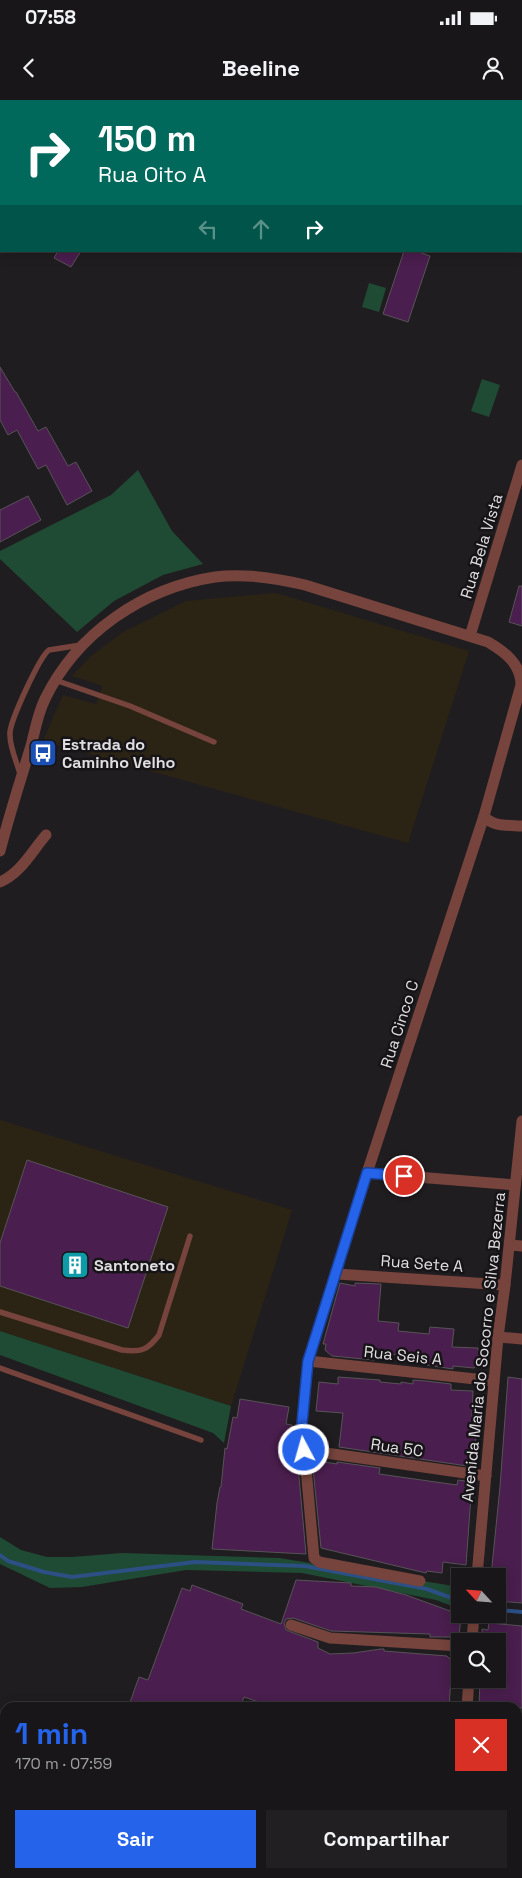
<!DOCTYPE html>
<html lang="pt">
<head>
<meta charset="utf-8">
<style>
	body { margin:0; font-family:"Space Grotesk",sans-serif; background:#211f21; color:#f1f3f6; height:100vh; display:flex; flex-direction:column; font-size:19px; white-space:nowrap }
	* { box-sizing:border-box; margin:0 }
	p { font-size:16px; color:#9f9fa2 }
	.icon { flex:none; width:28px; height:28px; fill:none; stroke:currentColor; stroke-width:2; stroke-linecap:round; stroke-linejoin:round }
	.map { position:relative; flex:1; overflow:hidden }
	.side { position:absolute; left:0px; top:1602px; width:522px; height:176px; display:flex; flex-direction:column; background:#181618; border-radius:15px 15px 0 0; box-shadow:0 2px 12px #0003,0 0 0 1px #363537 }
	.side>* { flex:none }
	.top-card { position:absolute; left:0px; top:0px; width:522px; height:152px; box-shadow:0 2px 12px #0003,0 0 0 1px #363537; background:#00695c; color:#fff; overflow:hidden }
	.needle { width:32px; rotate:296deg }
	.controls { position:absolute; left:451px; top:1468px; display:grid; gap:10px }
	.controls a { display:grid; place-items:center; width:55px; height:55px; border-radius:0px; background:#181618; box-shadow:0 2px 12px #0003,0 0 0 1px #363537; font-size:25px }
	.pin { position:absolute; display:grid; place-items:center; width:42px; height:42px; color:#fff; margin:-21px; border:2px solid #fff; border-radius:50%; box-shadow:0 1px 5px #0007 }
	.me { position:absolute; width:55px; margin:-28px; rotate:354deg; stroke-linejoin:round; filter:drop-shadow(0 0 4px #0008) }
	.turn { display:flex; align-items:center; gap:18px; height:105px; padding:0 15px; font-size:22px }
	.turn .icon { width:65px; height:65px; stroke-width:2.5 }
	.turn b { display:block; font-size:35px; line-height:42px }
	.lanes { display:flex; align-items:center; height:48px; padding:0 15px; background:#0003; justify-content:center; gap:25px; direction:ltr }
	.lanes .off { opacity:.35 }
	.round { display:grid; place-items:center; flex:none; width:52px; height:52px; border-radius:0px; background:#211f21 }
	.overview { display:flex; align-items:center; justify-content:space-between; height:85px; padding:0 15px }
	h1 { font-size:30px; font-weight:700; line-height:38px; color:#2563eb }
	.cta { display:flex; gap:10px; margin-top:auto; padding:10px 15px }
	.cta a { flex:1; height:58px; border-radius:0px; background:#2563eb; color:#fff; font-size:20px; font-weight:700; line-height:58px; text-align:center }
	.cta a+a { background:#211f21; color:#f1f3f6 }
	.status { display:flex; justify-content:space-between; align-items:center; height:35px; padding:0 25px; background:#181618; direction:ltr }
	.status svg { height:14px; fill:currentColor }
	header { display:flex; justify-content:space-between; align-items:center; height:65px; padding:0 15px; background:#181618; font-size:22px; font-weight:700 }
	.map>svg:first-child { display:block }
	.industrial { fill:#2b2414 }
	.green { fill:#1f4a33 }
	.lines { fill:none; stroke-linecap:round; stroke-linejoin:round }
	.stream { stroke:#2c4f84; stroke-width:4 }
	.building { fill:#4a1e4e; stroke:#575357 }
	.service { stroke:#76443c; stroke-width:5.5 }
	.minor { stroke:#76443c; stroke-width:11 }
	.secondary { stroke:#a7584c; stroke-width:14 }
	.route-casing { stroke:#184099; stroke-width:12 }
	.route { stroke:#2563eb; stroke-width:9 }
	.labels { text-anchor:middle; stroke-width:5; stroke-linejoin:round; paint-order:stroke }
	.street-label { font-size:16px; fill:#e0dee0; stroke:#171417 }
	.poi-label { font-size:16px; font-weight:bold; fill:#e0dee0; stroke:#171417; text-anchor:start }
</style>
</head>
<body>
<div class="status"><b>07:58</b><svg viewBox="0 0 49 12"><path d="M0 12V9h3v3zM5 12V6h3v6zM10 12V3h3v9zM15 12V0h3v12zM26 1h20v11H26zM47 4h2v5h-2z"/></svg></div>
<header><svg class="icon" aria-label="back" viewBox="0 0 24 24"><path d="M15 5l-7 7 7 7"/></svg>Beeline<svg class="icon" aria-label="person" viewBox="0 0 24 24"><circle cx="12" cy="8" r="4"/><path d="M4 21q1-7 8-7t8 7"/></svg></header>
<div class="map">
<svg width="522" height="1778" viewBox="0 0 522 1778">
	<rect width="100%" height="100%" fill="#201d20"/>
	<g class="industrial">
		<polygon points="276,493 469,551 408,743 43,641 63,595 96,604 103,586 72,576 91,556 123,532 186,501"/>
		<polygon points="0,1020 292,1110 231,1306 0,1231"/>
	</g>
	<g class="green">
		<polygon points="369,183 386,188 379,212 362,207"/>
		<polygon points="482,279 500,285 489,317 471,311"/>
		<polygon points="138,370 172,431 203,464 163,475 114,501 77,532 0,459 0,451 111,395"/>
		<polygon points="0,1231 231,1306 224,1343 213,1333 0,1255"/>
		<polygon points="0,1437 21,1450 47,1457 72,1457 122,1453 279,1458 460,1487 460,1509 436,1500 302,1473 186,1470 82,1487 50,1488 0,1464"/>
	</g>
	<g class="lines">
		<g class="stream">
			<polyline points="0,1455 8,1461 44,1472 72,1477 195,1462 305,1466 427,1489 460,1501"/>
			<polyline points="498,1510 522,1512"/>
		</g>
	</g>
	<g class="building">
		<polygon points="58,151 81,151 71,167 54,158"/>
		<polygon points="404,151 416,151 430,156 408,222 383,214"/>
		<polygon points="0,267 15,292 16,292 38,331 46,327 68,366 76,362 92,391 67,405 46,365 38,369 17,330 8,335 0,320"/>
		<polygon points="28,396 41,420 0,442 0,410"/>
		<polygon points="519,486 522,486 522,526 509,522"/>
		<polygon points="27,1060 168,1107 128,1228 0,1186 0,1143"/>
		<polygon points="340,1183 355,1186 355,1183 381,1184 378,1221 399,1223 398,1231 429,1234 430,1227 454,1229 452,1247 478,1248 479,1263 474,1268 453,1266 453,1269 427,1265 428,1257 387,1254 387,1257 374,1256 374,1260 332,1256 325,1250 326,1244 323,1244"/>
		<polygon points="338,1277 380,1280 380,1282 401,1284 401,1282 413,1284 413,1280 426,1281 451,1284 451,1290 473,1291 472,1317 477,1317 474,1367 339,1347 343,1313 316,1311 319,1282 338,1284"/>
		<polygon points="508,1277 522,1279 522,1503 498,1501 498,1476 491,1476 500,1387"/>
		<polygon points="240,1299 289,1307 286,1324 292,1325 296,1344 306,1454 212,1449 217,1403 220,1387 221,1387 225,1348 227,1349 233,1317 237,1318"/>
		<polygon points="318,1361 337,1364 337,1362 380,1368 379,1374 457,1385 458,1380 472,1382 466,1465 443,1462 442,1473 427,1471 426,1473 321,1448 313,1368 317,1368"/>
		<polygon points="296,1480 351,1483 351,1486 376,1487 406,1495 461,1515 459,1537 430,1537 430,1534 331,1531 293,1518 286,1519 284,1523 286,1530 318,1542 318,1548 330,1554 353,1553 381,1549 384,1549 384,1551 447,1556 452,1561 449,1608 263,1608 264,1604 244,1597 240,1608 128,1608 139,1577 148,1580 182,1488 190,1491 192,1485 243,1504 241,1509 281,1524"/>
		<polygon points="489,1523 522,1526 522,1608 479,1608 480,1579 498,1579 498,1541 482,1541 482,1529 488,1530"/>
	</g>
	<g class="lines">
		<g class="service">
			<polyline points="55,580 130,606 214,642"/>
			<path d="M20,674C17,662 9,646 10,633C10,621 40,556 49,550L81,545"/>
			<path d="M0,1212L122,1250C141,1252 147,1251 159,1235L190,1136"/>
			<polyline points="0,1268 201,1340"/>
		</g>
		<g class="minor">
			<polyline points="428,0 431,1"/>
			<polyline points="319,1 320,0"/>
			<polyline points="508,1 508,0"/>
			<polyline points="0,12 1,13"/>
			<polyline points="521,51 522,52"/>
			<polyline points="521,129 522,131"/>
			<polyline points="470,536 522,365"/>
			<path d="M484,716C492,727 509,725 522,726"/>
			<path d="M0,751C9,716 20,681 31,646C35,630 38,613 45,599C77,533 143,488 215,477C245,473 276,478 305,485L488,542C505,552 521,564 521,585L484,716L367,1073L308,1261L302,1323L314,1458L319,1462L420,1481"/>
			<path d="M0,782C21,773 32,751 46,735"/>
			<polyline points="367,1073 515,1085"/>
			<polyline points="510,1145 522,1146"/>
			<polyline points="337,1174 505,1185"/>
			<polyline points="498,1237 522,1239"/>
			<polyline points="308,1261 494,1281"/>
			<polyline points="305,1350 486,1376"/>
			<polyline points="477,1476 498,1237 505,1185 522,1021"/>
			<polyline points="291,1525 330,1538 460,1546"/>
			<polyline points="472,1541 474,1514"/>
			<polyline points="467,1608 469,1579"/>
			<polyline points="357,1774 365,1778"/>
			<polyline points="118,1778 119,1774"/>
			<polyline points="451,1778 451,1774"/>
		</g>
		<g class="secondary">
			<polyline points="0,1692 5,1696"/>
			<polyline points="135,1774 143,1778"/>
		</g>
	</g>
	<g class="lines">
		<g class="route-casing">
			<polyline id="route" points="304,1350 302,1323 308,1261 367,1073 404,1076"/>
		</g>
		<use href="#route" class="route"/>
	</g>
	<defs>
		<g id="bus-square" transform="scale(1.4375)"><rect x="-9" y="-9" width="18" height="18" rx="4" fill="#1a4fb4" stroke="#171417"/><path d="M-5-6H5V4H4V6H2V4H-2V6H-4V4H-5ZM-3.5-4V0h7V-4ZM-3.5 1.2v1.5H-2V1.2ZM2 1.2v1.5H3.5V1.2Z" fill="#fff"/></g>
		<g id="building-square" transform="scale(1.4375)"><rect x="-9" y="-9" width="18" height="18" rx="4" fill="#0f9aa8" stroke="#171417"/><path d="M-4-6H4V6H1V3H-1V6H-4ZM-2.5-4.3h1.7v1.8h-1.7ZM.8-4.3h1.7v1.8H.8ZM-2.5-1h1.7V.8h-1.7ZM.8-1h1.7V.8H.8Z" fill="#fff"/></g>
	</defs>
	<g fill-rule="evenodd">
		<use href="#bus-square" x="43" y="653"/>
		<use href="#building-square" x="75" y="1165"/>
	</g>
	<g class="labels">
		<g class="street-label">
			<text transform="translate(481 446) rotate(-73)" y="6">Rua Bela Vista</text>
			<text transform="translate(399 924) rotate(-72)" y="6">Rua Cinco C</text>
			<text transform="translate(422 1163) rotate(4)" y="6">Rua Sete A</text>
			<text transform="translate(483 1247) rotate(-84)" y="6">Avenida Maria do Socorro e Silva Bezerra</text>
			<text transform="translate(403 1255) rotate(6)" y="6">Rua Seis A</text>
			<text transform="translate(397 1347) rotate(8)" y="6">Rua 5C</text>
		</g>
		<g class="poi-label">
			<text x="62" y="650">Estrada do<tspan x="62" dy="18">Caminho Velho</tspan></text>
			<text x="94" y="1171">Santoneto</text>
		</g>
	</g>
</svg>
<div class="controls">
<a><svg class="needle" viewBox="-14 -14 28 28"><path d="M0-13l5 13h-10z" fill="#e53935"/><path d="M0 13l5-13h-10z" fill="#9f9fa2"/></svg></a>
<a><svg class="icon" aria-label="search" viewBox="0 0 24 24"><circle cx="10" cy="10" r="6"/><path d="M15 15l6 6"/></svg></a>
</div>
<div class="pin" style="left:404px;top:1076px;background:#d93025"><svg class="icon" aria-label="arrive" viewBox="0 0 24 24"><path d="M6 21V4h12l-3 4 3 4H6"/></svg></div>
<svg class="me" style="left:304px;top:1350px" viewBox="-20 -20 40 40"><circle r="17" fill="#2563eb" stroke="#fff" stroke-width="3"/><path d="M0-11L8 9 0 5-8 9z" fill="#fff"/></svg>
<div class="top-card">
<div class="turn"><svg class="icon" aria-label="right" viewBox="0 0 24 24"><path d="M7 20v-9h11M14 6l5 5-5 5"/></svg><div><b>150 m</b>Rua Oito A</div></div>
<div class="lanes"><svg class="icon off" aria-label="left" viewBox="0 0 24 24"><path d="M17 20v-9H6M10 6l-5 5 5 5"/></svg><svg class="icon off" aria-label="ahead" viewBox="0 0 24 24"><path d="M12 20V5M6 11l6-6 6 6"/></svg><svg class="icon" aria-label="right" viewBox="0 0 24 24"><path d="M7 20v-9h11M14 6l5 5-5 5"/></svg></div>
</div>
<section class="side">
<div class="overview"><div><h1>1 min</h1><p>170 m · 07:59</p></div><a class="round" style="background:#d93025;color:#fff"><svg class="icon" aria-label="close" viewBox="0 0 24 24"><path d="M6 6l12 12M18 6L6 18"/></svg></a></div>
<div class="cta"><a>Sair</a><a>Compartilhar</a></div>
</section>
</div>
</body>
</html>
